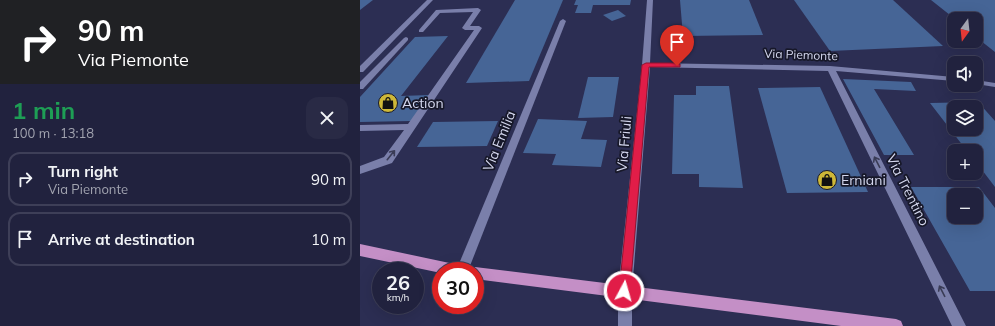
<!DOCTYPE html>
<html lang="en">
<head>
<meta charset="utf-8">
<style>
	body { margin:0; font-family:Mulish,sans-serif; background:#292a45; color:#f1f3f6; height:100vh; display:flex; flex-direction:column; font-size:15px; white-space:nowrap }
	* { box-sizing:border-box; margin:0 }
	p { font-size:13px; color:#a2a4b0 }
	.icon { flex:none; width:22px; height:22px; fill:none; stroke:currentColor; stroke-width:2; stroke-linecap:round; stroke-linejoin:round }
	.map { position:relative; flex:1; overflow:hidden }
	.panel { display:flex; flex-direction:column; background:#21223e; width:360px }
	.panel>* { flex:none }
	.hud { background:#202124; color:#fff; overflow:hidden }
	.needle { width:26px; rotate:195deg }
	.controls { position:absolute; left:587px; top:12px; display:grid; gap:8px }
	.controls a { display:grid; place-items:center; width:36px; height:36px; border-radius:8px; background:#21223e; box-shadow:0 4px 16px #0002,0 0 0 1px #3e3f58; font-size:20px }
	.speed { position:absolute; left:12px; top:262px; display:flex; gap:8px; font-size:20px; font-weight:700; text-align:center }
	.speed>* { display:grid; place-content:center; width:52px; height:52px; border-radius:50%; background:#21223e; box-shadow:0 4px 16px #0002,0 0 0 1px #3e3f58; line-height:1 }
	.speed small { font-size:10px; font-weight:400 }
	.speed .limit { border:6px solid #d22; background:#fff; color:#111 }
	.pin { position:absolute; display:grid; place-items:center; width:34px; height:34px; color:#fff; margin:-41px -17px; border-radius:50% 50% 50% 0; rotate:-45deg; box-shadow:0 0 4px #0007 }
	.pin .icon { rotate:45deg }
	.me { position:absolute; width:44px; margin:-22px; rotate:6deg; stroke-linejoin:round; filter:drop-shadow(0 0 3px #0008) }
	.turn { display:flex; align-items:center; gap:14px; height:84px; padding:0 12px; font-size:18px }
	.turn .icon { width:52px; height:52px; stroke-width:2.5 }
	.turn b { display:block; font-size:28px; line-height:34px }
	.round { display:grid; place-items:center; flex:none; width:42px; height:42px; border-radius:12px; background:#292a45 }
	.summary { display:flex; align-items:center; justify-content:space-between; height:68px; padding:0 12px }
	h1 { font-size:24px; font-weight:700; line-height:30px; color:#1e9e55 }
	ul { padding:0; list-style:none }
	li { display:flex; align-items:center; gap:12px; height:54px; margin:0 8px 6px; padding:0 4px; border:2px solid #3e3f58; border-radius:12px }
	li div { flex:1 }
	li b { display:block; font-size:15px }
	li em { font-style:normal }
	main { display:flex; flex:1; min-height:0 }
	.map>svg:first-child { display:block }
	.building { fill:#466596; fill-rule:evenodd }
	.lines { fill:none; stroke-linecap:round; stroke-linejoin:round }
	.minor { fill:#7a7faa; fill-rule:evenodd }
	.major { fill:#c48fc6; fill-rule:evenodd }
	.oneway { stroke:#3a3c56 }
	.route { fill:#e11d48; stroke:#92132f }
	.labels { text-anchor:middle; stroke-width:3.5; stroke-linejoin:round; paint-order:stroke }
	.far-street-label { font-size:12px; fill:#d4d7ee; stroke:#171829 }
	.poi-label { font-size:14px; fill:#d4d7ee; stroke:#171829; text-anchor:start }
	.street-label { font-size:14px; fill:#d4d7ee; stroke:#171829 }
</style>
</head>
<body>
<main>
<section class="panel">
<div class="hud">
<div class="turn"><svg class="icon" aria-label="right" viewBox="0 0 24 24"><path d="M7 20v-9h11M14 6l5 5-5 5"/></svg><div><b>90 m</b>Via Piemonte</div></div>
</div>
<div class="summary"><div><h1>1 min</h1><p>100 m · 13:18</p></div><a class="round"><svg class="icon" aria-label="close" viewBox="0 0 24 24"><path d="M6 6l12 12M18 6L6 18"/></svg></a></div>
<ul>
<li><svg class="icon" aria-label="right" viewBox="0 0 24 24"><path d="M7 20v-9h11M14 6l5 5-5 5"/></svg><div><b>Turn right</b><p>Via Piemonte</p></div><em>90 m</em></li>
<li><svg class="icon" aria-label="arrive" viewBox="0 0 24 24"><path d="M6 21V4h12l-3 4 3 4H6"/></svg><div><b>Arrive at destination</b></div><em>10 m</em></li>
</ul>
</section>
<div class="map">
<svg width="635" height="326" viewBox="0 0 635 326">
	<rect width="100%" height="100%" fill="#2c2e53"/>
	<g class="building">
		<polygon points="0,0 13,0 0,10"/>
		<polygon points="155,0 203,0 169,81 106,83"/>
		<polygon points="216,0 271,0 270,5 233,5 231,13 215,13 218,5 214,5"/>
		<polygon points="320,0 389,0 403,35 323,36"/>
		<polygon points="434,0 533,0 583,46 470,51"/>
		<polygon points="571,0 635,0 635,52 616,37 616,19 595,19"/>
		<polygon points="258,10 266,16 252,21 243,15"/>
		<polygon points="88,36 41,96 69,95 51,121 0,122 0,97 55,37"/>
		<polygon points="228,77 259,77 253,117 218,118"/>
		<polygon points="483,79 551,82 556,91 514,89 554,155 524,155"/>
		<polygon points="336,86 369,86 383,188 339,187 339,174 312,174 314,95 336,95"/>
		<polygon points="460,87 508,192 427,193 398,88"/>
		<path d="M618,102L635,121V187L616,162V151H607L570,103ZM594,107H616V129H594Z"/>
		<polygon points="178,119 227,121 221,139 247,140 241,167 192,165 196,154 163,153"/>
		<polygon points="138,121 127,146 57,147 73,122"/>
		<path d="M551,187H619L635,208V291H610ZM594,195H616V217H594Z"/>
	</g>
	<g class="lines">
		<g class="minor">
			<polygon points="67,0 73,0 3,72 0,72 0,66"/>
			<polygon points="287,0 293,0 290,63 470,66 594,77 594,81 476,71 606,326 592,326 468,71 290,67 272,291 272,326 258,326 258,291 282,65"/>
			<polygon points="118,8 121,10 110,26 119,26 122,28 32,163 0,174 0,166 24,157 44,130 0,131 0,125 48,124 114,30 105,30 102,28 113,12 80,13 63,32 59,32 59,30 76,10"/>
			<polygon points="203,19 206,21 108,271 96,271 200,21"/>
			<polygon points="46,37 48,38 48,40 3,89 0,89 0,82 44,38"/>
			<polygon points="616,80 635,83 635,87 616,84"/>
		</g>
		<g class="major">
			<polygon points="0,244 99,265 103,267 105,271 81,271 81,273 0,256"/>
			<polygon points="115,267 536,319 541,321 543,326 481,326 115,279 115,271 110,271 111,269"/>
		</g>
	</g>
	<defs><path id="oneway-shaft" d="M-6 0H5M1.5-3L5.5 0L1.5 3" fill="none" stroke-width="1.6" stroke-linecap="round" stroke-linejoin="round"/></defs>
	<g class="oneway">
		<use href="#oneway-shaft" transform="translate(31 155) rotate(-51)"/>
		<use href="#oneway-shaft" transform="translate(517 162) rotate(-117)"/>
		<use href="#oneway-shaft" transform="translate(582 291) rotate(-117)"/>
	</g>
	<polygon class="route" points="317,63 320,64 320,67 289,67 270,291 269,295 264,297 260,295 259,291 282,65 286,63"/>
	<defs>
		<g id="shop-disc" transform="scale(1)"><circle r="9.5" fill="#ceb838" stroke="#171829"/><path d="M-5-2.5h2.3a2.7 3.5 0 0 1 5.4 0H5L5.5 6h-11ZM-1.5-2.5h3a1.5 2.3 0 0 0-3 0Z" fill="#111"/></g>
	</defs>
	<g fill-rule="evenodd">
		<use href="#shop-disc" x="28" y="103"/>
		<use href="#shop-disc" x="467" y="180"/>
	</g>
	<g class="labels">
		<g class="far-street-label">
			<text transform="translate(441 55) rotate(2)" y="4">Via Piemonte</text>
		</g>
		<g class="poi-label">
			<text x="42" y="108">Action</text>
			<text x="481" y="185">Erniani</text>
		</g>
		<g class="street-label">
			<text transform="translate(139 141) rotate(-68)" y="5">Via Emilia</text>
			<text transform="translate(264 144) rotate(-85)" y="5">Via Friuli</text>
			<text transform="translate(548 190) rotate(63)" y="5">Via Trentino</text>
		</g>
	</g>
</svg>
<div class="controls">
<a><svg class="needle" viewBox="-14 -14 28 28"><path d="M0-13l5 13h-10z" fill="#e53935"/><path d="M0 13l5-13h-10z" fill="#a2a4b0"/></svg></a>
<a><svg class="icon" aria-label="sound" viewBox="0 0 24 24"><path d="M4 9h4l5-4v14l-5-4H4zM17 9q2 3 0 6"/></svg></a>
<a><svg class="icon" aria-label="layers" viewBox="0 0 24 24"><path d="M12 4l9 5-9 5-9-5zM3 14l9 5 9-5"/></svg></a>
<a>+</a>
<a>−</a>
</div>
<div class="speed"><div>26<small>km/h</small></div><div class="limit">30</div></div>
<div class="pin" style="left:317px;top:66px;background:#d93025"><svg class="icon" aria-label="arrive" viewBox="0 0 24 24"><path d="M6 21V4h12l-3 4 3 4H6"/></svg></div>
<svg class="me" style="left:264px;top:291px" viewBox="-20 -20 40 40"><circle r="17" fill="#e11d48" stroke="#fff" stroke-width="3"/><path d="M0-11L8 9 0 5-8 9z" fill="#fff"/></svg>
</div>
</main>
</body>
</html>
